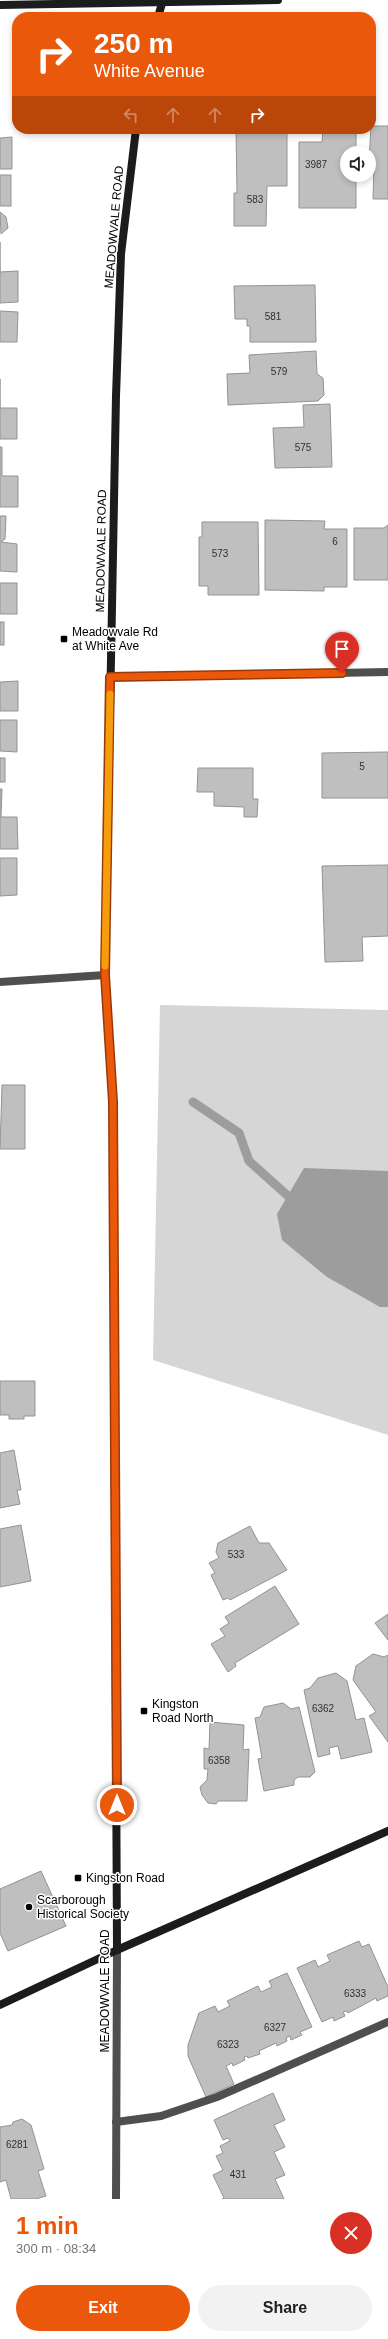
<!DOCTYPE html>
<html lang="en">
<head>
<meta charset="utf-8">
<style>
	body { margin:0; font-family:Arial,sans-serif; background:#f2f2f2; color:#202124; height:100vh; display:flex; flex-direction:column; font-size:15px; white-space:nowrap }
	* { box-sizing:border-box; margin:0 }
	p { font-size:13px; color:#757577 }
	.icon { flex:none; width:22px; height:22px; fill:none; stroke:currentColor; stroke-width:2; stroke-linecap:round; stroke-linejoin:round }
	.map { position:relative; height:2199px; overflow:hidden }
	.drawer { display:flex; flex-direction:column; background:#fff; flex:1 }
	.drawer>* { flex:none }
	.banner { position:absolute; left:12px; top:12px; width:364px; height:122px; border-radius:16px; box-shadow:0 2px 6px #0003; background:#ea580c; color:#fff; overflow:hidden }
	.fabs { position:absolute; left:340px; top:146px; display:grid; gap:8px }
	.fabs a { display:grid; place-items:center; width:36px; height:36px; border-radius:50%; background:#fff; box-shadow:0 2px 6px #0003; font-size:20px }
	.pin { position:absolute; display:grid; place-items:center; width:34px; height:34px; color:#fff; margin:-41px -17px; border-radius:50% 50% 50% 0; rotate:-45deg; box-shadow:0 0 4px #0007 }
	.pin .icon { rotate:45deg }
	.me { position:absolute; width:44px; margin:-22px; rotate:0deg; stroke-linejoin:round; filter:drop-shadow(0 0 3px #0008) }
	.turn { display:flex; align-items:center; gap:14px; height:84px; padding:0 16px; font-size:18px }
	.turn .icon { width:52px; height:52px; stroke-width:2.5 }
	.turn b { display:block; font-size:28px; line-height:34px }
	.lanes { display:flex; align-items:center; height:38px; padding:0 16px; background:#0003; justify-content:center; gap:20px; direction:ltr }
	.lanes .off { opacity:.35 }
	.round { display:grid; place-items:center; flex:none; width:42px; height:42px; border-radius:21px; background:#f2f2f2 }
	.head { display:flex; align-items:center; justify-content:space-between; height:68px; padding:0 16px }
	h1 { font-size:24px; font-weight:700; line-height:30px; color:#ea580c }
	.primary-button { display:flex; gap:8px; margin-top:auto; padding:8px 16px }
	.primary-button a { flex:1; height:46px; border-radius:24px; background:#ea580c; color:#fff; font-size:16px; font-weight:700; line-height:46px; text-align:center }
	.primary-button a+a { background:#f2f2f2; color:#202124 }
	.map>svg:first-child { display:block }
	.green { fill:#d6d6d6 }
	.water { fill:#9d9d9d }
	.lines { fill:none; stroke-linecap:round; stroke-linejoin:round }
	.stream { stroke:#9d9d9d; stroke-width:9 }
	.building { fill:#bfbfbf; stroke:#939393 }
	.lane { stroke:#4f4f4f; stroke-width:8 }
	.street { stroke:#4f4f4f; stroke-width:8 }
	.secondary { stroke:#1c1c1c; stroke-width:8 }
	.route-casing { stroke:#983908; stroke-width:10 }
	.route { stroke:#ea580c; stroke-width:7 }
	.slow { stroke:#f59e0b; stroke-width:7 }
	.poi-dot { fill:#000; stroke:#fff; stroke-width:1.5 }
	.labels { text-anchor:middle; stroke-width:3; stroke-linejoin:round; paint-order:stroke }
	.number-label { font-size:10px; fill:#303030 }
	.street-label { font-size:12px; fill:#000; stroke:#fff }
	.poi-label { font-size:12px; fill:#000; stroke:#fff; text-anchor:start }
</style>
</head>
<body>
<div class="map">
<svg width="388" height="2199" viewBox="0 0 388 2199">
	<rect width="100%" height="100%" fill="#fff"/>
	<polygon class="green" points="160,1005 388,1010 388,1435 153,1360"/>
	<polygon class="water" points="304,1168 388,1171 388,1307 380,1307 327,1277 282,1240 277,1214"/>
	<g class="lines">
		<polyline class="stream" points="193,1102 239,1133 249,1161 288,1196 299,1200"/>
	</g>
	<g class="building">
		<polygon points="371,126 388,126 388,199 373,199 374,161 369,161"/>
		<polygon points="236,129 287,129 287,186 267,186 266,226 234,226 234,193 237,193"/>
		<polygon points="323,129 356,129 356,153 347,153 347,175 356,175 356,208 299,208 299,142 322,142"/>
		<polygon points="12,137 12,169 0,169 0,138"/>
		<rect x="0" y="175" width="11" height="31"/>
		<polygon points="0,212 6,217 8,228 1,234"/>
		<polygon points="0,242 0,272 18,271 18,302 0,303"/>
		<polygon points="315,285 316,342 250,342 250,326 247,326 247,319 235,319 234,286"/>
		<polygon points="0,311 18,312 17,342 0,342"/>
		<polygon points="316,351 317,374 323,378 324,395 318,401 228,405 227,374 250,373 249,355"/>
		<polygon points="0,379 0,408 17,408 17,439 0,439"/>
		<polygon points="330,404 332,467 275,468 273,428 304,427 303,405"/>
		<polygon points="0,447 2,447 2,476 18,476 18,507 0,507"/>
		<polygon points="0,516 6,516 5,539 1,542 17,544 17,572 0,571"/>
		<polygon points="265,520 325,521 324,529 347,529 347,587 324,587 324,591 265,590"/>
		<polygon points="202,522 258,522 259,595 208,595 208,586 199,586 199,537 202,537"/>
		<polygon points="388,525 388,580 354,580 354,528 384,528"/>
		<rect x="0" y="583" width="17" height="31"/>
		<rect x="0" y="622" width="4" height="23"/>
		<polygon points="18,681 18,711 0,711 0,682"/>
		<polygon points="0,720 17,720 17,752 0,751"/>
		<polygon points="388,752 388,798 322,798 322,753"/>
		<rect x="0" y="758" width="5" height="24"/>
		<polygon points="198,768 253,768 253,799 258,799 257,817 244,817 244,807 214,806 214,792 197,792"/>
		<polygon points="0,789 2,789 1,817 17,817 18,849 0,849"/>
		<polygon points="0,858 17,858 17,895 0,896"/>
		<polygon points="388,865 388,936 362,937 363,961 325,962 322,866"/>
		<polygon points="2,1085 25,1085 25,1149 0,1149"/>
		<polygon points="0,1381 35,1381 35,1416 24,1416 24,1419 9,1419 9,1415 0,1415"/>
		<polygon points="14,1450 21,1490 17,1490 20,1504 0,1508 0,1453"/>
		<polygon points="21,1525 31,1581 0,1587 0,1529"/>
		<polygon points="250,1526 259,1543 269,1543 287,1570 230,1600 228,1598 223,1600 211,1575 215,1573 209,1563 219,1558 216,1552 218,1543"/>
		<polygon points="275,1586 299,1624 235,1663 236,1666 228,1672 211,1644 225,1636 220,1629 229,1623 225,1617"/>
		<polygon points="388,1614 388,1640 375,1623"/>
		<polygon points="373,1654 384,1657 388,1655 388,1742 369,1716 376,1712 353,1680 356,1666"/>
		<polygon points="336,1673 347,1681 356,1720 364,1718 372,1752 341,1759 338,1746 329,1748 330,1754 318,1757 304,1690 310,1688 318,1678"/>
		<polygon points="283,1703 291,1709 299,1707 315,1772 310,1777 298,1777 294,1780 294,1785 264,1791 258,1759 262,1758 255,1718 260,1717 264,1707"/>
		<polygon points="210,1722 244,1725 243,1750 249,1749 247,1801 218,1801 216,1804 208,1803 202,1795 200,1787 207,1780 208,1769 204,1769 204,1748 209,1749"/>
		<polygon points="41,1871 66,1926 8,1951 0,1933 0,1889"/>
		<polygon points="359,1941 362,1947 369,1944 388,1987 388,1996 377,2001 376,1998 348,2013 347,2011 343,2012 345,2016 334,2021 333,2017 322,2022 297,1968 315,1960 318,1967 330,1961 327,1955"/>
		<polygon points="287,1973 312,2027 300,2032 302,2035 291,2040 290,2036 286,2038 287,2041 277,2046 276,2043 259,2051 260,2054 248,2058 247,2056 244,2057 245,2060 233,2066 232,2063 226,2066 234,2084 206,2097 188,2056 188,2045 199,2013 215,2006 218,2012 230,2006 227,2001 258,1986 261,1992 272,1987 269,1981"/>
		<polygon points="273,2093 285,2120 274,2125 285,2147 274,2152 285,2175 275,2179 284,2199 222,2199 224,2198 213,2175 223,2170 216,2156 223,2153 220,2146 230,2141 228,2138 223,2140 214,2120"/>
		<polygon points="22,2119 31,2125 44,2169 38,2171 46,2196 36,2199 11,2199 6,2180 0,2182 0,2127 12,2125 13,2122"/>
	</g>
	<g class="lines">
		<polyline class="lane" points="116,2122 161,2116 217,2097 388,2022"/>
		<g class="street">
			<polyline points="110,677 388,672"/>
			<polyline points="0,982 105,975"/>
			<polyline points="116,2199 117,1950"/>
		</g>
		<g class="secondary">
			<polyline points="0,5 278,0"/>
			<polyline points="158,17 163,0"/>
			<polyline points="117,1950 113,1102 105,975 116,396 121,254 136,129"/>
			<polyline points="0,2005 117,1950 388,1831"/>
		</g>
	</g>
	<g class="lines">
		<g class="route-casing">
			<polyline id="route" points="117,1805 113,1102 105,975 110,677 342,673"/>
		</g>
		<use href="#route" class="route"/>
		<polyline class="slow" points="105,966 110,694"/>
	</g>
	<g class="poi-dot">
		<rect x="60" y="635" width="8" height="8" rx="2"/>
		<rect x="140" y="1707" width="8" height="8" rx="2"/>
		<rect x="74" y="1874" width="8" height="8" rx="2"/>
		<circle cx="29" cy="1907" r="4"/>
	</g>
	<g class="labels">
		<g class="number-label">
			<text x="316" y="168">3987</text>
			<text x="255" y="203">583</text>
			<text x="273" y="320">581</text>
			<text x="279" y="375">579</text>
			<text x="303" y="451">575</text>
			<text x="335" y="545">6</text>
			<text x="220" y="557">573</text>
			<text x="362" y="770">5</text>
			<text x="236" y="1558">533</text>
			<text x="323" y="1712">6362</text>
			<text x="219" y="1764">6358</text>
			<text x="355" y="1997">6333</text>
			<text x="275" y="2031">6327</text>
			<text x="228" y="2048">6323</text>
			<text x="17" y="2148">6281</text>
			<text x="238" y="2178">431</text>
		</g>
		<g class="street-label">
			<text transform="translate(114 227) rotate(-85)" y="4">MEADOWVALE ROAD</text>
			<text transform="translate(101 551) rotate(-89)" y="4">MEADOWVALE ROAD</text>
			<text transform="translate(105 1991) rotate(-90)" y="4">MEADOWVALE ROAD</text>
		</g>
		<g class="poi-label">
			<text x="72" y="636">Meadowvale Rd<tspan x="72" dy="14">at White Ave</tspan></text>
			<text x="152" y="1708">Kingston<tspan x="152" dy="14">Road North</tspan></text>
			<text x="86" y="1882">Kingston Road</text>
			<text x="37" y="1904">Scarborough<tspan x="37" dy="14">Historical Society</tspan></text>
		</g>
	</g>
</svg>
<div class="fabs">
<a><svg class="icon" aria-label="sound" viewBox="0 0 24 24"><path d="M4 9h4l5-4v14l-5-4H4zM17 9q2 3 0 6"/></svg></a>
</div>
<div class="pin" style="left:342px;top:673px;background:#d93025"><svg class="icon" aria-label="arrive" viewBox="0 0 24 24"><path d="M6 21V4h12l-3 4 3 4H6"/></svg></div>
<svg class="me" style="left:117px;top:1805px" viewBox="-20 -20 40 40"><circle r="17" fill="#ea580c" stroke="#fff" stroke-width="3"/><path d="M0-11L8 9 0 5-8 9z" fill="#fff"/></svg>
<div class="banner">
<div class="turn"><svg class="icon" aria-label="right" viewBox="0 0 24 24"><path d="M7 20v-9h11M14 6l5 5-5 5"/></svg><div><b>250 m</b>White Avenue</div></div>
<div class="lanes"><svg class="icon off" aria-label="left" viewBox="0 0 24 24"><path d="M17 20v-9H6M10 6l-5 5 5 5"/></svg><svg class="icon off" aria-label="ahead" viewBox="0 0 24 24"><path d="M12 20V5M6 11l6-6 6 6"/></svg><svg class="icon off" aria-label="ahead" viewBox="0 0 24 24"><path d="M12 20V5M6 11l6-6 6 6"/></svg><svg class="icon" aria-label="right" viewBox="0 0 24 24"><path d="M7 20v-9h11M14 6l5 5-5 5"/></svg></div>
</div>
</div>
<section class="drawer">
<div class="head"><div><h1>1 min</h1><p>300 m · 08:34</p></div><a class="round" style="background:#d93025;color:#fff"><svg class="icon" aria-label="close" viewBox="0 0 24 24"><path d="M6 6l12 12M18 6L6 18"/></svg></a></div>
<div class="primary-button"><a>Exit</a><a>Share</a></div>
</section>
</body>
</html>
